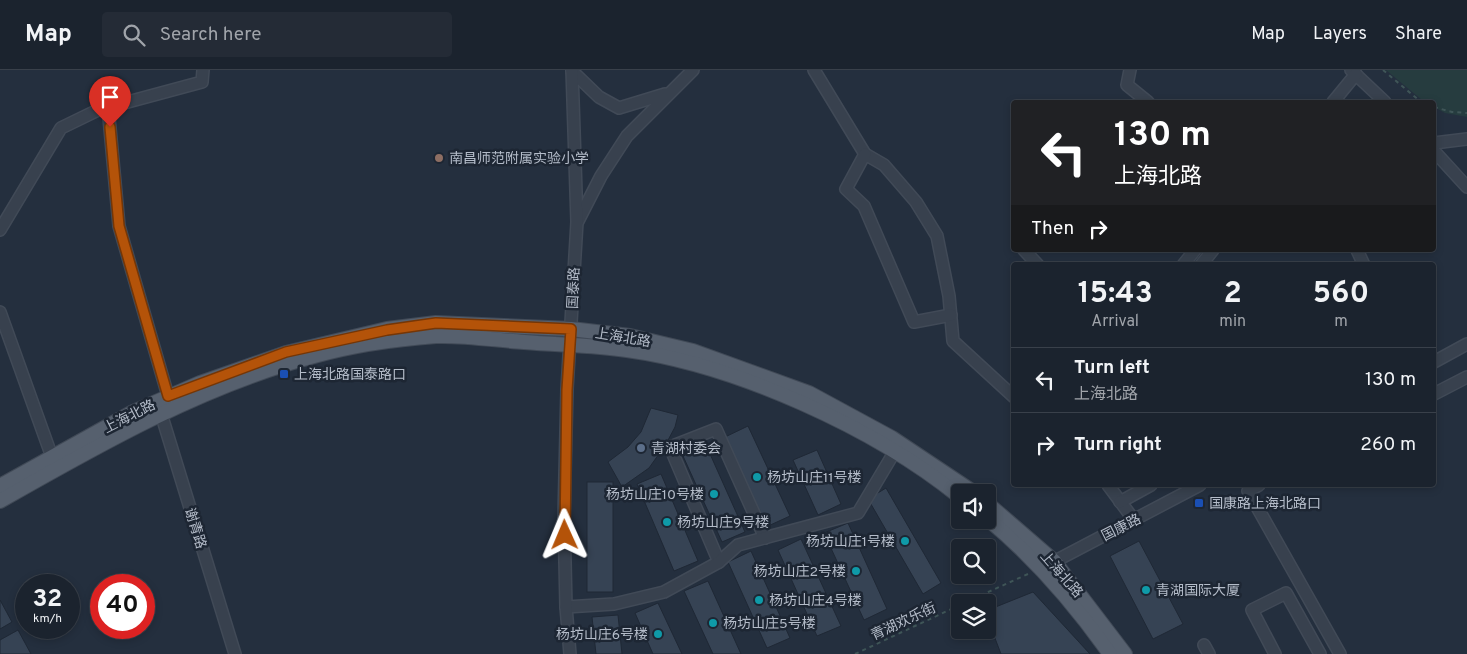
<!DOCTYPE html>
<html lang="en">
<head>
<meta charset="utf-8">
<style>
	body { margin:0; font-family:Overpass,"Noto Sans SC",sans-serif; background:#242b36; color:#f1f3f6; height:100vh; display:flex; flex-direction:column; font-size:19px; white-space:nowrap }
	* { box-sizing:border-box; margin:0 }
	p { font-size:16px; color:#a0a4aa }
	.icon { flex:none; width:28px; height:28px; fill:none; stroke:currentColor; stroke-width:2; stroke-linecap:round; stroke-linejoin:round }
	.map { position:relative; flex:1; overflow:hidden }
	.details { position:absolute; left:1011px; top:192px; width:425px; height:225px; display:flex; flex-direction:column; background:#1b232e; border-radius:5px; box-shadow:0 2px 8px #0003,0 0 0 1px #39404a }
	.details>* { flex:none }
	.hud { position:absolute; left:1011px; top:30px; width:425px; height:152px; border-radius:5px; box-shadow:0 2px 8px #0003,0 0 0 1px #39404a; background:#202124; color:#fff; overflow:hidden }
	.buttons { position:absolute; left:951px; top:414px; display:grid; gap:10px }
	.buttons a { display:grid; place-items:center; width:45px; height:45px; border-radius:5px; background:#1b232e; box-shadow:0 2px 8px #0003,0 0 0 1px #39404a; font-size:25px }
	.speed { position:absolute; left:15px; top:504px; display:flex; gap:10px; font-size:25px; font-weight:700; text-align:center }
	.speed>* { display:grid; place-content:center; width:65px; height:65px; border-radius:50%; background:#1b232e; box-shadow:0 2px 8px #0003,0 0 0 1px #39404a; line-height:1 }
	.speed small { font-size:12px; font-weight:400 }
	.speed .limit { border:8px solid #d22; background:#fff; color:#111 }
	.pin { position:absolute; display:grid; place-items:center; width:42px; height:42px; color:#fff; margin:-51px -21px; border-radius:50% 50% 50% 0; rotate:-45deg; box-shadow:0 0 5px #0007 }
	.pin .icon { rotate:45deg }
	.me { position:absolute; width:55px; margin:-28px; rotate:359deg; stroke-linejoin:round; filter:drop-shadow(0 0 4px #0008) }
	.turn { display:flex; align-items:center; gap:18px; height:105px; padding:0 20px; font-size:22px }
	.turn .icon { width:65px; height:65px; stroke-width:2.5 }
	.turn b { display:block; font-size:35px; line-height:42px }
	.then { display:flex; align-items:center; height:48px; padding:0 20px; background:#0003; gap:10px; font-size:19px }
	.eta { display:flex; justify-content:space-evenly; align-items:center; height:85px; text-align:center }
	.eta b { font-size:30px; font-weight:700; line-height:35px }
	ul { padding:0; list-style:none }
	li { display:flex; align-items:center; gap:15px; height:65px; padding:0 20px; border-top:1px solid #39404a }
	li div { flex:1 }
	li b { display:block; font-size:19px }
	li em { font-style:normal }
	header { display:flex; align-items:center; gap:30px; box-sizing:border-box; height:70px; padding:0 25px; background:#1b232e; border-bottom:1px solid #39404a }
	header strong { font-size:24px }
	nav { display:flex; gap:28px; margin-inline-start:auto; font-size:18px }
	.search { width:350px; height:45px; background:#242b36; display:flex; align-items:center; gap:12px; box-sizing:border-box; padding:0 18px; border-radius:5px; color:#a0a4aa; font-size:19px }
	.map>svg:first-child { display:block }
	.green { fill:#263c3f }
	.building { fill:#364354; stroke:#1f2835 }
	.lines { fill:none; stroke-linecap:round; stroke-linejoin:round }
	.minor-casing { stroke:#414a57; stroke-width:14 }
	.major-casing { stroke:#414a57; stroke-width:16 }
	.path { stroke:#3f5557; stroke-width:2; stroke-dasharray:4 4; stroke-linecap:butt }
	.minor { stroke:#38414e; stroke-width:11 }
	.major { stroke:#56606e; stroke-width:14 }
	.route-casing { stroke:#753606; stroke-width:12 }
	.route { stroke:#b45309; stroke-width:9 }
	.education-dot { fill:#8d6e63; stroke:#1d2633; stroke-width:2 }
	.transit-dot { fill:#1a4fb4; stroke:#1d2633; stroke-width:2 }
	.service-dot { fill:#5c6f8a; stroke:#1d2633; stroke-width:2 }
	.culture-dot { fill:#0f9aa8; stroke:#1d2633; stroke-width:2 }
	.labels { text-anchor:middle; stroke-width:5; stroke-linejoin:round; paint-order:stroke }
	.poi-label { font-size:14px; fill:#b4bcc9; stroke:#1d2633; text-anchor:start }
	.street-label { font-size:14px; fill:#b4bcc9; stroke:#1d2633 }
</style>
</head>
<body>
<header>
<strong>Map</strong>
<div class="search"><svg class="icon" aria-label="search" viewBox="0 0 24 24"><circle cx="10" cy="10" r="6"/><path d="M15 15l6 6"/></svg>Search here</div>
<nav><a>Map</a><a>Layers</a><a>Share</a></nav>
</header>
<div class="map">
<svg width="1467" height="584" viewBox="0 0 1467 584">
	<rect width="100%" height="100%" fill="#242f3e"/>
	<polygon class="green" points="1386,0 1467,0 1467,47 1445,43 1434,37 1434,32 1422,30"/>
	<g class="building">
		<polygon points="651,338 678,345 675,357 666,374 649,398 622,417 608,392 628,377 641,362"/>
		<polygon points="748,356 790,446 766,457 725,367"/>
		<polygon points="706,375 745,462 722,472 683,386"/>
		<polygon points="817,380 841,434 818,445 793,390"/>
		<polygon points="661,404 698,491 674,501 637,414"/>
		<rect x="587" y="412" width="26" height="110"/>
		<polygon points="886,418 941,513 923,524 868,429"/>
		<polygon points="848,453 887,539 864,550 824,463"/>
		<polygon points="801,469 841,556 817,566 778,480"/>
		<polygon points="1139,471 1183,554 1153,569 1110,486"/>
		<polygon points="751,481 790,568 767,578 728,492"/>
		<polygon points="708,511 741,584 713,584 684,521"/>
		<polygon points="1033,522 1090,584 1001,584 988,550 988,540"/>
		<polygon points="0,530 12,552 0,559"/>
		<polygon points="658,533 682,584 653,584 635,543"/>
		<polygon points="618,545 622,584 596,584 592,547"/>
		<polygon points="18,560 31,584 0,584 0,570"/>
	</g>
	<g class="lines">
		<g class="minor-casing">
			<g id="minor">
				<polyline points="814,0 865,84 884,95 916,132 937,166 949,226 953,271 1014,327"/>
				<polyline points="1130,0 1127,15 1148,32"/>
				<polyline points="1351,0 1385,32"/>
				<polyline points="572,1 599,27 619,38 665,24"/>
				<polyline points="1333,32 1356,4"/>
				<polyline points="108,37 119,156 168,326"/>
				<polyline points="1434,73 1467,69"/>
				<polyline points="1434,81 1467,117"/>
				<polyline points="865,84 846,119 864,136 914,252 951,245"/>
				<polyline points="578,151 601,106 627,66 693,0"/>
				<polyline points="0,160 61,58 98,40 202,12 203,0"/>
				<polyline points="1024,180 1038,195"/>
				<polyline points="1357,180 1364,195"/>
				<polyline points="1183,195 1195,180"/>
				<polyline points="1201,195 1213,180"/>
				<polyline points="0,242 52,387"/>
				<polyline points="1434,292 1467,274"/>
				<polyline points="1434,324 1467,307"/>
				<polyline points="159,337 235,584"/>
				<polyline points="1108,415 1134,450"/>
				<polyline points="1259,415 1248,421 1340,584"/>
				<polyline points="1120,432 1151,415"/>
				<polyline points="719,492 670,377 716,359 765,468"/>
				<polyline points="1042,498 1200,415"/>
				<polyline points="566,537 614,534 664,522 719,492 738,475 858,443 895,381"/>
				<polyline points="1204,575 1209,584"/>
				<polyline points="570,584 566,537 564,447 567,319 577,152 572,0"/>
				<polyline points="1275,584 1252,540 1286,523 1320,584"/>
			</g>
		</g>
		<g class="major-casing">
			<g id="major">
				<polyline points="0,416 133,342 200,313 286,283 387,259 436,253 571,259 630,266 693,281 809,323 892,368 973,422"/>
				<path d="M0,431C100,374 202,316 314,286C353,275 396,269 436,266C465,265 495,270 524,272C558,275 593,275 627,280C736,295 875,358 960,427"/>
				<polyline points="988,434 1054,491 1125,584"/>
				<path d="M988,449C1036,489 1074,533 1110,584"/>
			</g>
		</g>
		<g class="path">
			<polyline points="1383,0 1421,32"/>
			<polyline points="1434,37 1452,42 1467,43"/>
			<polyline points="966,532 1028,504"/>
			<polyline points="855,584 960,535"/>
		</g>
		<use href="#minor" class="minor"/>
		<use href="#major" class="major"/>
	</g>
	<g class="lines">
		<g class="route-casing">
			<polyline id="route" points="110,57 119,156 168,326 286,282 387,260 436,253 571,259 567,320 565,465"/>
		</g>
		<use href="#route" class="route"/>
	</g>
	<circle class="education-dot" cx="439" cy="88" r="5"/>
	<g class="transit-dot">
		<rect x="279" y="299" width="10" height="10" rx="2.5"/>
		<rect x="1194" y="428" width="10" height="10" rx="2.5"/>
	</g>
	<circle class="service-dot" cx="641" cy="378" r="5"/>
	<g class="culture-dot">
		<circle cx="757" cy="407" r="5"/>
		<circle cx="714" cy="424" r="5"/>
		<circle cx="667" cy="452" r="5"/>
		<circle cx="905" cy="471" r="5"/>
		<circle cx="856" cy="501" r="5"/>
		<circle cx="1146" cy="520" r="5"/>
		<circle cx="759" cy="530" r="5"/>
		<circle cx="713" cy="553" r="5"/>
		<circle cx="658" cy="564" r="5"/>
	</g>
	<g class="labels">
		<g class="poi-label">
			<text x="449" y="93">南昌师范附属实验小学</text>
			<text x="294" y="309">上海北路国泰路口</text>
			<text x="651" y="383">青湖村委会</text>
			<text x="767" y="412">杨坊山庄11号楼</text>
			<text x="704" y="429" text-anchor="end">杨坊山庄10号楼</text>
			<text x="1209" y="438">国康路上海北路口</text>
			<text x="677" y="457">杨坊山庄9号楼</text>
			<text x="895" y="476" text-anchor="end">杨坊山庄1号楼</text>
			<text x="846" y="506" text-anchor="end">杨坊山庄2号楼</text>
			<text x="1156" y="525">青湖国际大厦</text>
			<text x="769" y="535">杨坊山庄4号楼</text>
			<text x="723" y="558">杨坊山庄5号楼</text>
			<text x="648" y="569" text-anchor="end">杨坊山庄6号楼</text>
		</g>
		<g class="street-label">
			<text transform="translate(573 218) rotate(-87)" y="5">国泰路</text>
			<text transform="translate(623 267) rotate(9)" y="5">上海北路</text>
			<text transform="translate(129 346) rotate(-27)" y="5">上海北路</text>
			<text transform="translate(1121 457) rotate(-27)" y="5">国康路</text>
			<text transform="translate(196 458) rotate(73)" y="5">谢青路</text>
			<text transform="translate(1062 504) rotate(49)" y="5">上海北路</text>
			<text transform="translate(903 551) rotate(-25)" y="5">青湖欢乐街</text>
		</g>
	</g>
</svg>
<div class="buttons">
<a><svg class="icon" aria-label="sound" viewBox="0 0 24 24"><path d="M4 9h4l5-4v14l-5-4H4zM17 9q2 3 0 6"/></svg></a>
<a><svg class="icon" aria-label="search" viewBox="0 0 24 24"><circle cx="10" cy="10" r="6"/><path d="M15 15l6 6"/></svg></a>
<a><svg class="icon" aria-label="layers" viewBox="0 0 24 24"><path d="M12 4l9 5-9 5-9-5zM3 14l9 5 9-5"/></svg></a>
</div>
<div class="speed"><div>32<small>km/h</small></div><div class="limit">40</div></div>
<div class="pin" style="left:110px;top:57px;background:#d93025"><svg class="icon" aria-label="arrive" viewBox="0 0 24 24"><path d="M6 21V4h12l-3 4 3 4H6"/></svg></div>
<svg class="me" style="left:565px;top:465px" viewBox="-20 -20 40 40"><path d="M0-17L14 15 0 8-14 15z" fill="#b45309" stroke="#fff" stroke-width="4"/></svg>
<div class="hud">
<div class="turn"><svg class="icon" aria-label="left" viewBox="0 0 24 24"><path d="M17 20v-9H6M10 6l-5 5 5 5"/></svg><div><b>130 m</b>上海北路</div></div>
<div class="then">Then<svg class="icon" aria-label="right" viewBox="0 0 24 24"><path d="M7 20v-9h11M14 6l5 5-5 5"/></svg></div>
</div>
<section class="details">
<div class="eta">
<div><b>15:43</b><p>Arrival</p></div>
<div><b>2</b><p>min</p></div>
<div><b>560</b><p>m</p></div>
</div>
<ul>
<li><svg class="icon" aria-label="left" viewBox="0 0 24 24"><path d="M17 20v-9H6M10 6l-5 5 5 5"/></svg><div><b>Turn left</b><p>上海北路</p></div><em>130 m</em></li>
<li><svg class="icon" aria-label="right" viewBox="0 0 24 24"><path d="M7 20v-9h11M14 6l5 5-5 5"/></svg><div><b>Turn right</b></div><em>260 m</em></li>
</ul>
</section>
</div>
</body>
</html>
